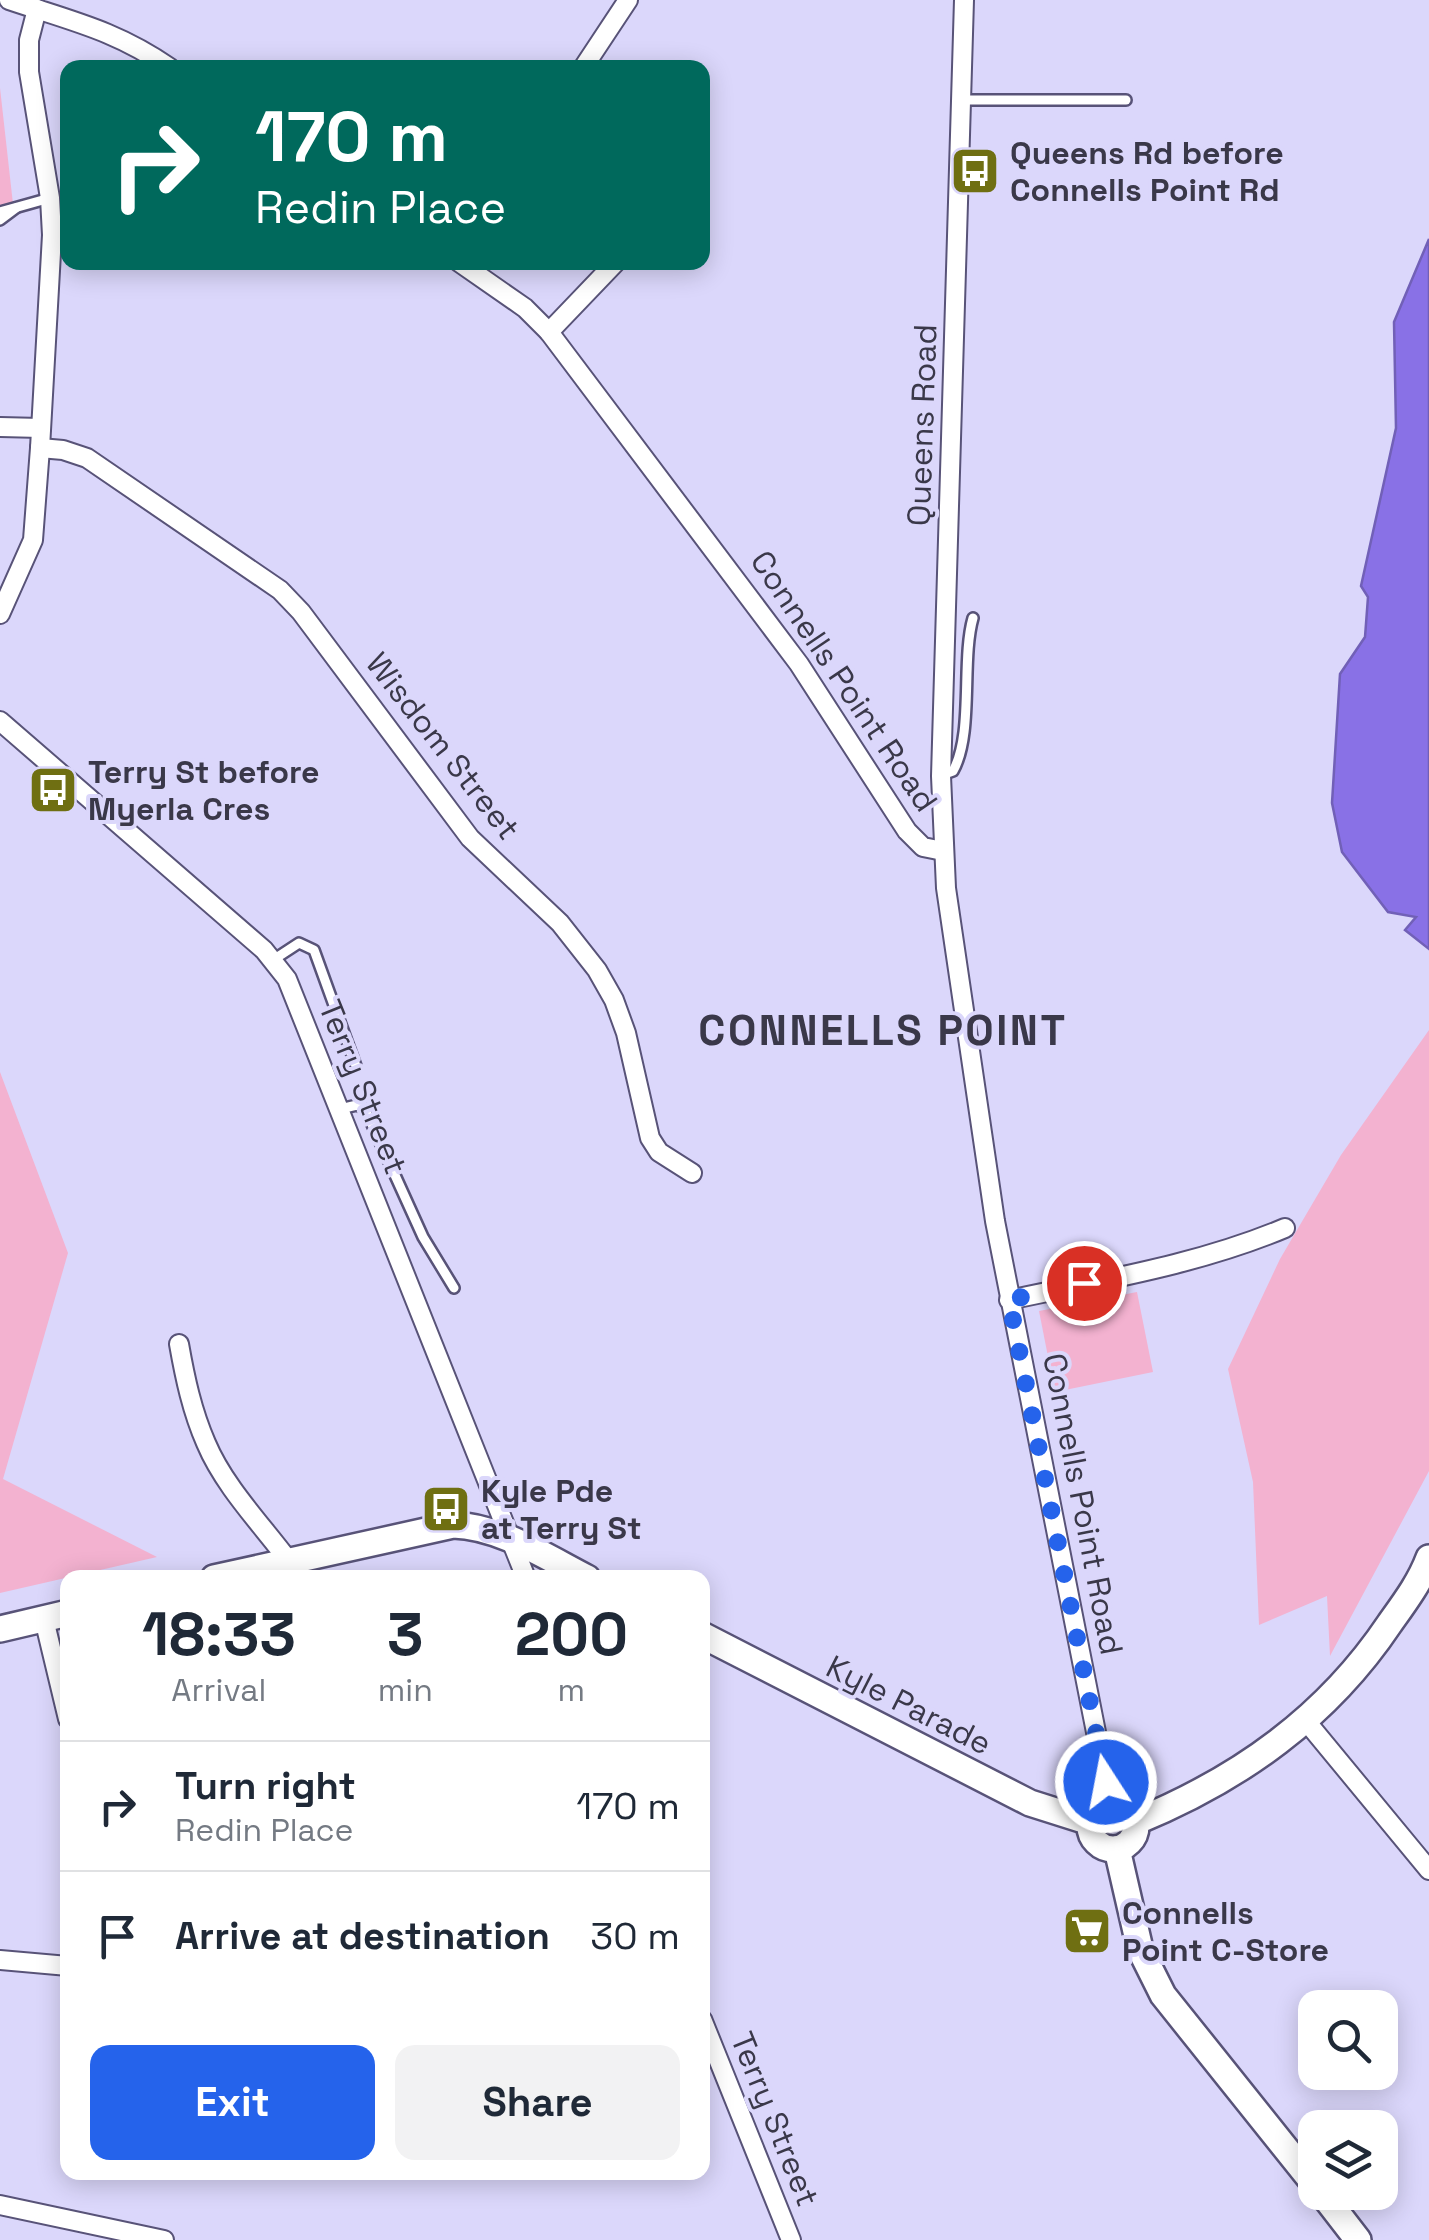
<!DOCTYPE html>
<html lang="en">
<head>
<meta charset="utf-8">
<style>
	body { margin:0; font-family:"Space Grotesk",sans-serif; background:#f2f2f3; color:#1f2937; height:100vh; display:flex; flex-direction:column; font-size:38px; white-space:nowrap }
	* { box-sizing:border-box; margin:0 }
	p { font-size:32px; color:#747a83 }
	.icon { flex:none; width:55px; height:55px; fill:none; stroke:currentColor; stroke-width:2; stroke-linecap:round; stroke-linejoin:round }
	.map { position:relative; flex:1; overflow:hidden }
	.details { position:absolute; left:60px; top:1570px; width:650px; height:610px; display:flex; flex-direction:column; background:#fff; border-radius:20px; box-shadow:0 5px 25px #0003 }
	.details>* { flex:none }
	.hud { position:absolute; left:60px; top:60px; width:650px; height:210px; border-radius:20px; box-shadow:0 5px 25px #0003; background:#00695c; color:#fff; overflow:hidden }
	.fabs { position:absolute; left:1298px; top:1990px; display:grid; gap:20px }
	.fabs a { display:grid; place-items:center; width:100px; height:100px; border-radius:20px; background:#fff; box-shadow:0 5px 25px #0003; font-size:50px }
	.pin { position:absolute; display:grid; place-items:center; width:85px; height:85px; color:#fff; margin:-42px; border:5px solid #fff; border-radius:50%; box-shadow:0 2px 10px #0007 }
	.me { position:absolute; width:110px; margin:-55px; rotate:349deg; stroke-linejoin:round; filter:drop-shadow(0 0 8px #0008) }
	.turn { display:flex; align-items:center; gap:35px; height:210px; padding:0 30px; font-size:45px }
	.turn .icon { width:130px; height:130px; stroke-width:2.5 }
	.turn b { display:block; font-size:70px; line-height:85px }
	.eta { display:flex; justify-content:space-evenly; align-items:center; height:170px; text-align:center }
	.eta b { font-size:60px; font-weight:700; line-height:70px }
	.button { display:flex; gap:20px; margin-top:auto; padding:20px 30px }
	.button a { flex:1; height:115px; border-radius:20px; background:#2563eb; color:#fff; font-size:40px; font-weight:700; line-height:115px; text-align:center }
	.button a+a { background:#f2f2f3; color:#1f2937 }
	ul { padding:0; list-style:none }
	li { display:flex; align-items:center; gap:30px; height:130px; padding:0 30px; border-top:2px solid #e0e1e3 }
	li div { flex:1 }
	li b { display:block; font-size:38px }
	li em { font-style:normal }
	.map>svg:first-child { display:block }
	.green { fill:#f3b2d0 }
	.water { fill:#8971e6; stroke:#7160b7; stroke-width:2.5 }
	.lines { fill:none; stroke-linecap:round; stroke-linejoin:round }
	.lane-casing { stroke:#585378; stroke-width:14 }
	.street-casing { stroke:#585378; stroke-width:22 }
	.secondary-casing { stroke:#585378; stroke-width:30 }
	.lane { stroke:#fff; stroke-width:9 }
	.street { stroke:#fff; stroke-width:18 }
	.secondary { stroke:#fff; stroke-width:25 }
	.route { stroke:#2563eb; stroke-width:18; stroke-dasharray:0 32.4 }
	.labels { text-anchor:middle; stroke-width:8; stroke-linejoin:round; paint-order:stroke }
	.poi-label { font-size:32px; font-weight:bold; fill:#3a3849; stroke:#dbd7fb; text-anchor:start }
	.street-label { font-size:32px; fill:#3a3849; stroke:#dbd7fb }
	.district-label { font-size:42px; font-weight:bold; letter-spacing:2.5px; fill:#3a3849; stroke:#dbd7fb }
</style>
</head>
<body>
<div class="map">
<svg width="1429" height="2240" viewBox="0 0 1429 2240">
	<rect width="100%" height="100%" fill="#dbd7fb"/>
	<g class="green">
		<polygon points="0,88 14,213 0,218"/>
		<polygon points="1429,1030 1429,1471 1330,1656 1327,1596 1259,1625 1253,1482 1228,1369 1280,1259 1341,1155"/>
		<polygon points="0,1072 68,1253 3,1479 157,1557 0,1593"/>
		<polygon points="1137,1292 1153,1372 1055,1392 1039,1311"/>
	</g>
	<polygon class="water" points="1429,239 1429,949 1405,930 1416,917 1388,912 1342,852 1332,803 1340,674 1365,637 1368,597 1361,586 1396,428 1394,322"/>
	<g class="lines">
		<g class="lane-casing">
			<g id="lane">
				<polyline points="962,100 1126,100"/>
				<polyline points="0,212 50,198"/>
				<polyline points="0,220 16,208"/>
				<path d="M942,775L953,771C974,734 961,660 973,618"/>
				<polyline points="273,960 299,943 314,950 356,1066"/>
				<polyline points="340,1109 357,1105 365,1109 423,1237 454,1288"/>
			</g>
		</g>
		<g class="street-casing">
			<g id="street">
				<path d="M9,0C71,21 115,30 170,68"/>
				<polyline points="964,0 941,776 946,888 995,1221 1110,1803"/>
				<polyline points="583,68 628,0"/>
				<polyline points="459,262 525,308 549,332 799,664 907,831 923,847 943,851"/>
				<polyline points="549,332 616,262"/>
				<polyline points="0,427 41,428"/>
				<polyline points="40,448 63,450 87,458 280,590 301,612 470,838 560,923 597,970 614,1000 626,1033 650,1138 659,1152 692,1173"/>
				<polyline points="0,614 33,540 40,448 52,235 50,198 29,72 29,40 37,9"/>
				<polyline points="0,721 264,950 287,979 526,1578"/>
				<path d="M1009,1300C1102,1280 1197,1265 1285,1228"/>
				<path d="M179,1344C185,1378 192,1411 206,1443C224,1486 261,1524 288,1560"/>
				<polyline points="44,1619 68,1719"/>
				<polyline points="1306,1721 1429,1870"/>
				<polyline points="0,1960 68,1966"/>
				<polyline points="702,2019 791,2240"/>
				<polyline points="0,2205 164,2240"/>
			</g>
		</g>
		<g class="secondary-casing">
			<g id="secondary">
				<path d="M214,1578L453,1525C499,1526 546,1557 587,1578"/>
				<polyline points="0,1629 68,1613"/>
				<polyline points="702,1635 1030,1803 1090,1822"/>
				<circle cx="1113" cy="1826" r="23"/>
				<path d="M1135,1822C1240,1779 1327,1717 1390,1623C1405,1602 1420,1582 1429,1558"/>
				<polyline points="1117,1849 1140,1949 1163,1995 1315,2185"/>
				<polyline points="1321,2192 1358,2240"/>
			</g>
		</g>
		<use href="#lane" class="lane"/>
		<use href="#street" class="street"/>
		<use href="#secondary" class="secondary"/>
	</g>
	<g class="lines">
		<polyline class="route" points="1084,1283 1009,1300 1106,1782"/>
	</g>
	<defs>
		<g id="bus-square" transform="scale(2.5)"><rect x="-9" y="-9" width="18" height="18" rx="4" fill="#6f6f12" stroke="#dbd7fb"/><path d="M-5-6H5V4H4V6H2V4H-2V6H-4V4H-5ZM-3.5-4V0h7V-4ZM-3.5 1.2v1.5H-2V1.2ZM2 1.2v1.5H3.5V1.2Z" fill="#fff"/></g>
		<g id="supermarket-square" transform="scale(2.5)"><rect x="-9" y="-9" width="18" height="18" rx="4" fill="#6f6f12" stroke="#dbd7fb"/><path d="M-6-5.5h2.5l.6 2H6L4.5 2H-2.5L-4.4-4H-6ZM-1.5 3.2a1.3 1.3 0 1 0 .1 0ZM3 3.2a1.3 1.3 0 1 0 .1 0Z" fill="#fff"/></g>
	</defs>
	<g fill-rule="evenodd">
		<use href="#bus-square" x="975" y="171"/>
		<use href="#bus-square" x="53" y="790"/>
		<use href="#bus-square" x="446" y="1509"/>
		<use href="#supermarket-square" x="1087" y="1931"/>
	</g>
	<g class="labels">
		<g class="poi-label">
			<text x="1010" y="164">Queens Rd before<tspan x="1010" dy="37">Connells Point Rd</tspan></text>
			<text x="88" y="783">Terry St before<tspan x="88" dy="37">Myerla Cres</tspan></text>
			<text x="481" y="1502">Kyle Pde<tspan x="481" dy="37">at Terry St</tspan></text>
			<text x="1122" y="1924">Connells<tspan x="1122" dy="37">Point C-Store</tspan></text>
		</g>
		<g class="street-label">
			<text transform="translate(922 425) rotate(-88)" y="11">Queens Road</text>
			<text transform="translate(844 681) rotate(56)" y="11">Connells Point Road</text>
			<text transform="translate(443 746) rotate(52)" y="11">Wisdom Street</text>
			<text transform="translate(363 1087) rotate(68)" y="11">Terry Street</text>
			<text transform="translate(1083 1504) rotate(79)" y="11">Connells Point Road</text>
			<text transform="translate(909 1705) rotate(27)" y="11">Kyle Parade</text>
			<text transform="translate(775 2119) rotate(68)" y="11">Terry Street</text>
		</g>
		<g class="district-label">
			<text x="883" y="1045">CONNELLS POINT</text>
		</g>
	</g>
</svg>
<div class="fabs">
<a><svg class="icon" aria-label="search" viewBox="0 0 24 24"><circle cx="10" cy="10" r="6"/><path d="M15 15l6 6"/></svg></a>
<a><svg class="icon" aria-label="layers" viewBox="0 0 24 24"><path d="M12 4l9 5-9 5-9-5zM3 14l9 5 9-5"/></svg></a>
</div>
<div class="pin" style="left:1084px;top:1283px;background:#d93025"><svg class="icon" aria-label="arrive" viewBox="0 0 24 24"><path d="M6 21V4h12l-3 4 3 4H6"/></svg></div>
<svg class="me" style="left:1106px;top:1782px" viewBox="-20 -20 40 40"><circle r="17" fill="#2563eb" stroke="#fff" stroke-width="3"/><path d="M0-11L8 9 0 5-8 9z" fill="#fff"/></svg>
<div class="hud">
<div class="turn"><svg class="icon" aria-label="right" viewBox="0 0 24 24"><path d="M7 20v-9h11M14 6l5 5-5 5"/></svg><div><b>170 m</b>Redin Place</div></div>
</div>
<section class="details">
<div class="eta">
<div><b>18:33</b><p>Arrival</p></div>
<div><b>3</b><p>min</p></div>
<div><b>200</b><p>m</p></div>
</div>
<ul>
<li><svg class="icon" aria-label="right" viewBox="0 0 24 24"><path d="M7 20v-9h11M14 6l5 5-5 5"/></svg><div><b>Turn right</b><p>Redin Place</p></div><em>170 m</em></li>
<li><svg class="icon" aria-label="arrive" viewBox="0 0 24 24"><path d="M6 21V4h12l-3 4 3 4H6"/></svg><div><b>Arrive at destination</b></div><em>30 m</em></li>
</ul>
<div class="button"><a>Exit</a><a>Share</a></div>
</section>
</div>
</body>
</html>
